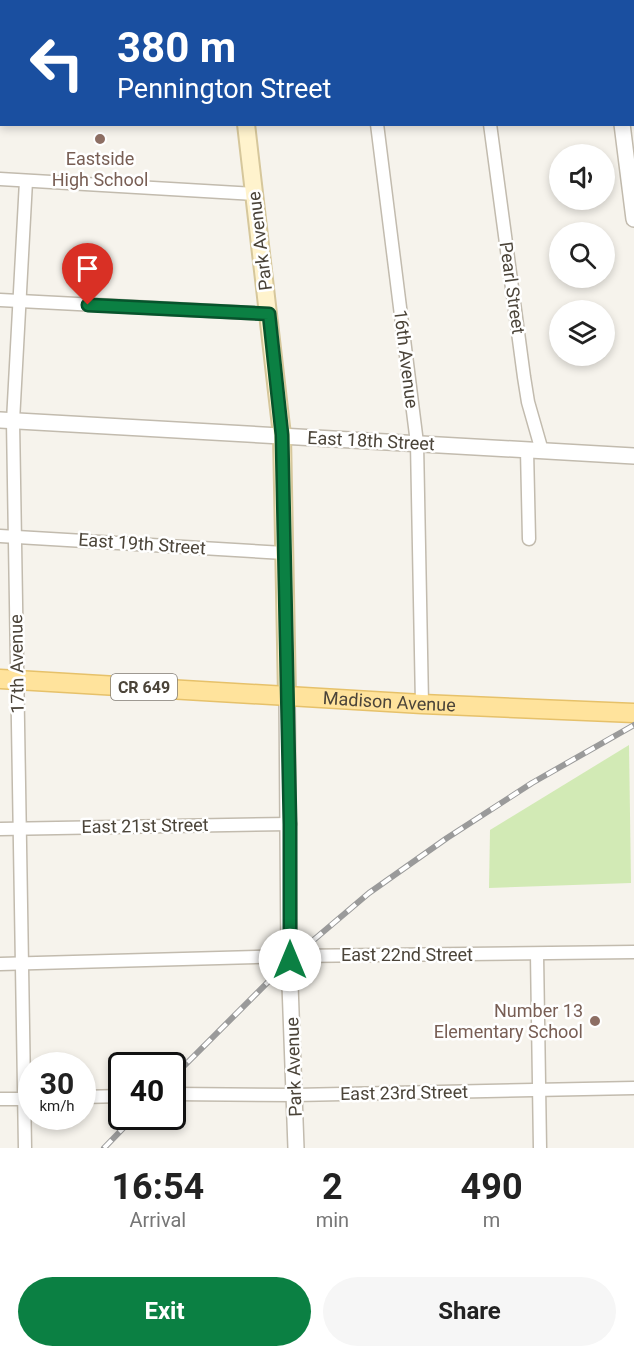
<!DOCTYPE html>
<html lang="en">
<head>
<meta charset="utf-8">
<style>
	body { margin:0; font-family:Roboto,sans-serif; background:#f6f6f6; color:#222; height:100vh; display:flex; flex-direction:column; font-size:22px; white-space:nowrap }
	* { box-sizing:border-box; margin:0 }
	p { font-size:20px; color:#767676 }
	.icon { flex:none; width:33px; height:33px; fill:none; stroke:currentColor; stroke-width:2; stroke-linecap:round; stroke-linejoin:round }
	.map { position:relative; height:1148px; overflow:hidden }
	.side { display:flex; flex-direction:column; background:#fff; flex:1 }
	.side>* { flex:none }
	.hud { position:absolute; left:0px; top:0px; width:634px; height:126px; box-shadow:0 3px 9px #0003; background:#1a4fa0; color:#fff; overflow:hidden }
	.controls { position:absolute; left:549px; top:144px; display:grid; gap:12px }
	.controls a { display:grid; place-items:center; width:66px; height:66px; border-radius:50%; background:#fff; box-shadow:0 3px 9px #0003; font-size:30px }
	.speed { position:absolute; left:18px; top:1052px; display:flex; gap:12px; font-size:30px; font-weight:700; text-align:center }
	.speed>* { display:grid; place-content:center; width:78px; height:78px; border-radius:50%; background:#fff; box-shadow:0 3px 9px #0003; line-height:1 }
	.speed small { font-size:15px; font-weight:400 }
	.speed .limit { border:3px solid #111; border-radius:9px; background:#fff; color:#111 }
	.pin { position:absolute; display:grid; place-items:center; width:51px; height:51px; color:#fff; margin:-62px -26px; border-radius:50% 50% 50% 0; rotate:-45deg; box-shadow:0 0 6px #0007 }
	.pin .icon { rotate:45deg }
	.me { position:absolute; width:66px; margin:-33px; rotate:0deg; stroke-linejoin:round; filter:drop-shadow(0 0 4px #0008) }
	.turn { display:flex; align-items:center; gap:21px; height:126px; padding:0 18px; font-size:27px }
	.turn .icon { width:78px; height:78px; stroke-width:2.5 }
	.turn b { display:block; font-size:42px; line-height:51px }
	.eta { display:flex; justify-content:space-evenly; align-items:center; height:102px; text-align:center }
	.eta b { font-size:36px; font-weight:700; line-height:42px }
	.button { display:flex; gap:12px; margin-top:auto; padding:12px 18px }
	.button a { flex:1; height:69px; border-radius:36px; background:#0b8043; color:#fff; font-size:24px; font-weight:700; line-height:69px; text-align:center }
	.button a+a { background:#f6f6f6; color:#222 }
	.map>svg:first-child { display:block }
	.green { fill:#d2eab5 }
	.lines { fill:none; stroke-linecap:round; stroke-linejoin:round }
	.minor-casing { stroke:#c2bbae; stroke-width:15 }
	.tertiary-casing { stroke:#c2bbae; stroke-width:18 }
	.secondary-casing { stroke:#d6c79b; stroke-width:20 }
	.primary-casing { stroke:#e6c16a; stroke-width:21 }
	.minor { stroke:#fff; stroke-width:12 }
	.tertiary { stroke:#fff; stroke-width:15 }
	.secondary { stroke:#fff3cd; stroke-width:16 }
	.primary { stroke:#ffe39c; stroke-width:18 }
	.rail-casing { stroke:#9a9a9a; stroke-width:6 }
	.rail { stroke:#fff; stroke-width:4; stroke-dasharray:11; stroke-linecap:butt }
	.route-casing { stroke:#07532c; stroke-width:15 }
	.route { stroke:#0b8043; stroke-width:10 }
	.education-dot { fill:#8d6e63; stroke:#fff; stroke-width:2 }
	.labels { text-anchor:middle; stroke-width:5; stroke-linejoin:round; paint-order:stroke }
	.shield { fill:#fff; stroke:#817c74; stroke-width:1.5 }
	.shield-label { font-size:16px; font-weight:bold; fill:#4b4439 }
	.education-label { font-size:18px; fill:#785e54; stroke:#fff }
	.street-label { font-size:18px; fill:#4b4439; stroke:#fff }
</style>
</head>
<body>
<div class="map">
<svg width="634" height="1148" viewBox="0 0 634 1148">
	<rect width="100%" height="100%" fill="#f6f3ec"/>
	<polygon class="green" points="629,745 631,883 489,888 490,830"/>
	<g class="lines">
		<g class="minor-casing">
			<g id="minor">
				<polyline points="362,0 362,2"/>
				<polyline points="475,0 475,2"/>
				<polyline points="570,2 583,0"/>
				<polyline points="377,124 417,443 422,704"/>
				<polyline points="490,124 524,377 528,402 542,451"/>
				<polyline points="0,179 255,194"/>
				<polyline points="0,300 269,314"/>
				<polyline points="527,450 529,539"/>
				<polyline points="0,536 284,553"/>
				<polyline points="0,829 290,824"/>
				<polyline points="537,954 540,1148"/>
				<polyline points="0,964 294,956 634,952"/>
				<polyline points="173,1094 295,1095 634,1088"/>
				<polyline points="82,1097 122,1096"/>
				<polyline points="0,1099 30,1099"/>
				<polyline points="25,1148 13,421 26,181"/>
			</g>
		</g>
		<g class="tertiary-casing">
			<g id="tertiary">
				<polyline points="606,0 606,2"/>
				<polyline points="622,124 634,219"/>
				<polyline points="0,420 634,456"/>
				<polyline points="287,696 289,957 296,1148"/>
			</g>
		</g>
		<g class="secondary-casing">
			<g id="secondary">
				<polyline points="230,0 231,2"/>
				<polyline points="246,124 282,435 287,696"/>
			</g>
		</g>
		<g class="primary-casing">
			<g id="primary">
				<path id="s1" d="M0,679L422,704L634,713"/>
			</g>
		</g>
		<use href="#minor" class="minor"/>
		<use href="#tertiary" class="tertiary"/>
		<use href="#secondary" class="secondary"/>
		<use href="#primary" class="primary"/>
		<g class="rail-casing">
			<g id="rail">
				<polyline points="172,1078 290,960 369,893 447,838 532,783 634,725"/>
				<polyline points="104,1148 135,1116"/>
			</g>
		</g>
		<use href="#rail" class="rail"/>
	</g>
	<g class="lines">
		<g class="route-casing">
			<polyline id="route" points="88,305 269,314 282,435 290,824 290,960"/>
		</g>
		<use href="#route" class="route"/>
	</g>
	<g class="education-dot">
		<circle cx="100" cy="139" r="6"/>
		<circle cx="595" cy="1021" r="6"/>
	</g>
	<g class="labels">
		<rect class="shield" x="111" y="674" width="66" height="26" rx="4.5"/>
		<g class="shield-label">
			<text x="144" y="693">CR 649</text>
		</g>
		<g class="education-label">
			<text x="100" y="165">Eastside<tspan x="100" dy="21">High School</tspan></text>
			<text x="583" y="1017" text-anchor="end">Number 13<tspan x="583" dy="21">Elementary School</tspan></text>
		</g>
		<g class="street-label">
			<text transform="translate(260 241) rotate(-97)" y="6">Park Avenue</text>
			<text transform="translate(512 288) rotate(82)" y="6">Pearl Street</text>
			<text transform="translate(406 359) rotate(83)" y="6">16th Avenue</text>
			<text transform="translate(371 441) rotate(3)" y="6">East 18th Street</text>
			<text transform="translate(142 544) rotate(4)" y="6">East 19th Street</text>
			<text transform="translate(17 664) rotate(-91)" y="6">17th Avenue</text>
			<text dy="6" stroke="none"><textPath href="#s1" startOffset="390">Madison Avenue</textPath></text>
			<text transform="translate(145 826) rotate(-1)" y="6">East 21st Street</text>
			<text x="407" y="961">East 22nd Street</text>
			<text transform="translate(294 1067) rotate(-92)" y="6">Park Avenue</text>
			<text transform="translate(404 1093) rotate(-1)" y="6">East 23rd Street</text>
		</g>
	</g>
</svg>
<div class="controls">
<a><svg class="icon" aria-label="sound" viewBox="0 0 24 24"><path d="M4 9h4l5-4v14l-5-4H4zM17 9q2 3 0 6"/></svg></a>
<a><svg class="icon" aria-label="search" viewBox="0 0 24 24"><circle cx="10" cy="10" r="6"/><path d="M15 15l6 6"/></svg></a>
<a><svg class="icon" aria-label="layers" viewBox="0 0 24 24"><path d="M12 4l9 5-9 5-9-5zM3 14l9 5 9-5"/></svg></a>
</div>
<div class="speed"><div>30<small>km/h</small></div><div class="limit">40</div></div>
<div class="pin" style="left:88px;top:305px;background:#d93025"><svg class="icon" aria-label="arrive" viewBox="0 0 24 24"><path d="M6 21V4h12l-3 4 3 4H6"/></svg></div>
<svg class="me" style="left:290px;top:960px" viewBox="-20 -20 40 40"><circle r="19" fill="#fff"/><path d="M0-13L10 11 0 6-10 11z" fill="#0b8043"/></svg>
<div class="hud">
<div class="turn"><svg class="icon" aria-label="left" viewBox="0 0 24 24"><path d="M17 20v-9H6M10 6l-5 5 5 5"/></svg><div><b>380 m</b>Pennington Street</div></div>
</div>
</div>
<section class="side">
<div class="eta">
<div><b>16:54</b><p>Arrival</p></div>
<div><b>2</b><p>min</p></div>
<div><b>490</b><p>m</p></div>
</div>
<div class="button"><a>Exit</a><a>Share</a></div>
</section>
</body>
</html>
